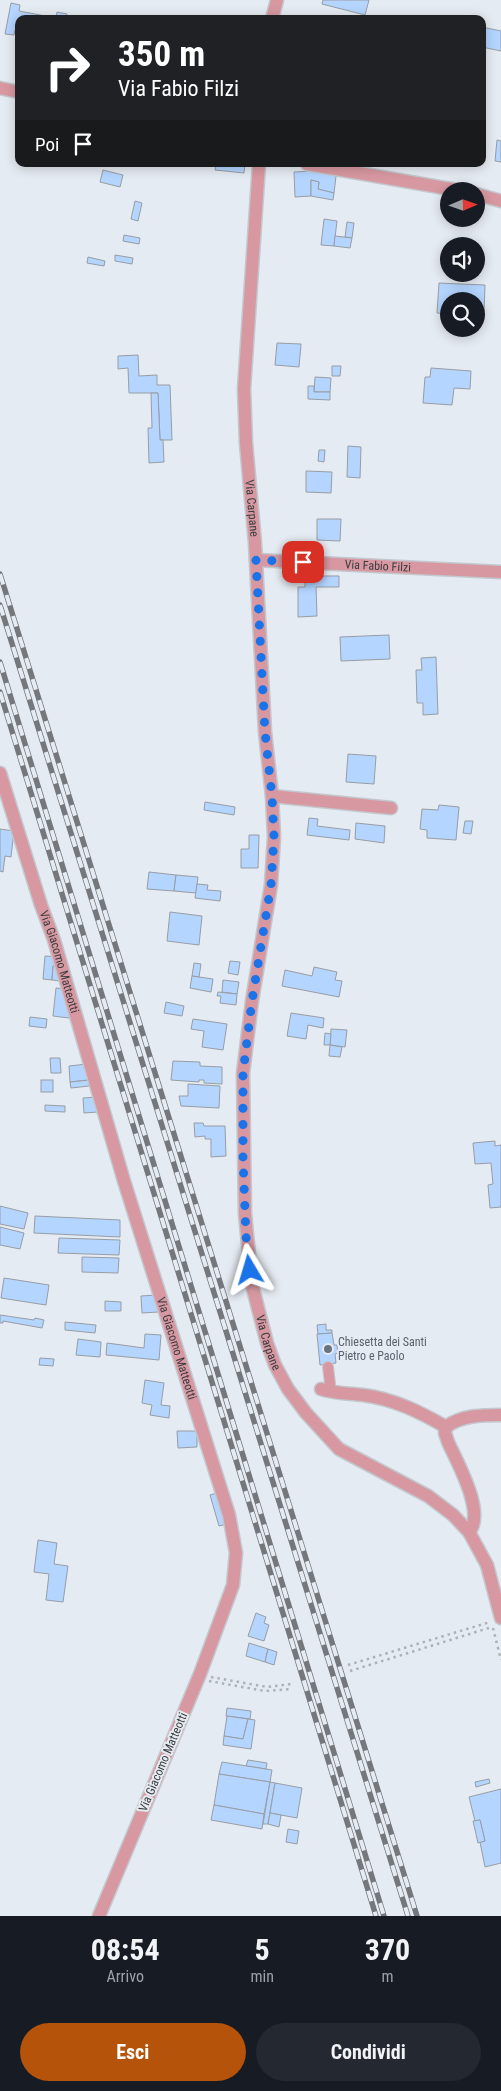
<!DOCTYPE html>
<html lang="it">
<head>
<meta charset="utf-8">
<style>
	body { margin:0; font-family:"Roboto Condensed",sans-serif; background:#242831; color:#f1f3f6; height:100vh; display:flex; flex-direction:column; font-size:19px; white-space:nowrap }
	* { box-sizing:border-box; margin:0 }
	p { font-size:16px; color:#9ea1a6 }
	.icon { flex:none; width:28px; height:28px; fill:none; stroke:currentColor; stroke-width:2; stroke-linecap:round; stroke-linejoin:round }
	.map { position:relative; height:1916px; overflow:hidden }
	.sheet { display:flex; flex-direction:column; background:#171b24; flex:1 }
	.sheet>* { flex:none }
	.guide { position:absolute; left:15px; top:15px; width:471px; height:152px; border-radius:10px; box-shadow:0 2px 12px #0003; background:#202124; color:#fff; overflow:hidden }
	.needle { width:32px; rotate:88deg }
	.buttons { position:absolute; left:440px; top:182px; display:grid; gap:10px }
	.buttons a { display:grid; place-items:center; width:45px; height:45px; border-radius:50%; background:#171b24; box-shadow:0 2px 12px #0003; font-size:25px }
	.pin { position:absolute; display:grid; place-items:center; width:42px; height:42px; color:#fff; margin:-21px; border-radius:10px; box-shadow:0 2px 8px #0006 }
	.me { position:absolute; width:55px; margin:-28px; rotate:353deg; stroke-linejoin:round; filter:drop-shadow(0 0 4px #0008) }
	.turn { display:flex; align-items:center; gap:18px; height:105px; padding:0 20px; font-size:22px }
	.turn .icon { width:65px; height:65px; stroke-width:2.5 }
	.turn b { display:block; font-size:35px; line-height:42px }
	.then { display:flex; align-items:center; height:48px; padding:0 20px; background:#0003; gap:10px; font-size:19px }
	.eta { display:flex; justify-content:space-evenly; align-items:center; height:85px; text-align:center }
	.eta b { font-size:30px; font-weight:700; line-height:35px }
	.action { display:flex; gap:10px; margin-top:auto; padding:10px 20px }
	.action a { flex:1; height:58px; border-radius:30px; background:#b45309; color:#fff; font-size:20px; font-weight:700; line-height:58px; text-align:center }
	.action a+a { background:#242831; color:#f1f3f6 }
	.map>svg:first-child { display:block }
	.building { fill:#b4d5ff; stroke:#989da4 }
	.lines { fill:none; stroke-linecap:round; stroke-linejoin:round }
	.pedestrian-casing { stroke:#c3c8ce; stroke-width:12 }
	.minor-casing { stroke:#c3c8ce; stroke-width:15 }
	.tertiary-casing { stroke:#c3c8ce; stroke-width:15 }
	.path { stroke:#adb2b7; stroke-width:2.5; stroke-dasharray:2.5 4; stroke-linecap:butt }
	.pedestrian { stroke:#d898a1; stroke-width:10 }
	.minor { stroke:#d898a1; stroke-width:12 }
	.tertiary { stroke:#d898a1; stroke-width:12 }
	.rail-casing { stroke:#74777b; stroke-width:5.5 }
	.rail { stroke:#e5ebf2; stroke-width:4; stroke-dasharray:11; stroke-linecap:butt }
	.route { stroke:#1a73e8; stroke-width:9; stroke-dasharray:0 16.2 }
	.worship-dot { fill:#6b7280; stroke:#e5ebf2; stroke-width:2 }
	.labels { text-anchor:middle; stroke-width:4; stroke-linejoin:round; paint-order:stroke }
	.street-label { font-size:12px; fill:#3a3c3f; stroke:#e5ebf2 }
	.worship-label { font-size:12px; fill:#5b616d; stroke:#e5ebf2; text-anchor:start }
</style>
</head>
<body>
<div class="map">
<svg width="501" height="1916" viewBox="0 0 501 1916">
	<rect width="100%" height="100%" fill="#e5ebf2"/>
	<g class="building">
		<polygon points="323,0 369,0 365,15 322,4"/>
		<polygon points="11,3 20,5 19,11 56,18 57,12 67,14 66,19 19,19 19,30 15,30 14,35 5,34"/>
		<polygon points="482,27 501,31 501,51 482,47"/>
		<polygon points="497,140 501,141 501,162 495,161"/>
		<polygon points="216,164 245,164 244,173 215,170"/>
		<polygon points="103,170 123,175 120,187 100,182"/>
		<polygon points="311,171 336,176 334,193 318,189 319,182 311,180 311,196 295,197 294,172"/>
		<polygon points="311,180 319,182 318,189 334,193 333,200 311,196"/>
		<polygon points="135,201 142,203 138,221 131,219"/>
		<polygon points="324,219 337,221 334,246 321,245"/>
		<polygon points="347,222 354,223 352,238 345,237"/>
		<polygon points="124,235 140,238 139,244 123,241"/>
		<polygon points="335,236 352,238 350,248 334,246"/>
		<polygon points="115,255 133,258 132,264 115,261"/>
		<polygon points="88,257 105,261 104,266 87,263"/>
		<polygon points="439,283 485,285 484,313 476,312 476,301 449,301 449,314 437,313"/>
		<polygon points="277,343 301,344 299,367 275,365"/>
		<polygon points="138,355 139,376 157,375 157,385 170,385 172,440 160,440 158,393 129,393 128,368 118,369 118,356"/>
		<polygon points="332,366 341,366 340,376 332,376"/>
		<polygon points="431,368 471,371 470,389 454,388 452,405 423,403 425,377 430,377"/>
		<polygon points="315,377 331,378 330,392 314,392"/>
		<polygon points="308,386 314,386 314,392 330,392 330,400 308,399"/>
		<polygon points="151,393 158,393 160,440 163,440 164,462 149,463 148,428 152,428"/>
		<polygon points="348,446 361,447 360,478 347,477"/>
		<polygon points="319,450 325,450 324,462 318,461"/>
		<polygon points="306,471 332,472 331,493 306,492"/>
		<polygon points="317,519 341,519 340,541 317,540"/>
		<polygon points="305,567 322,567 322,576 339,576 339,587 316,587 317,616 298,617 298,587 305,587"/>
		<polygon points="389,635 390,659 341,661 340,637"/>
		<polygon points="436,657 438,714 423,715 423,703 417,703 416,670 422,670 421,658"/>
		<polygon points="348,754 376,756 374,784 346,782"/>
		<polygon points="205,802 235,807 234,815 204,810"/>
		<polygon points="439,805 459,807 456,840 427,838 427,830 420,829 422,809 438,810"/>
		<polygon points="309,818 318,819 317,826 350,830 349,840 307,835"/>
		<polygon points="465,821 473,821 471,834 463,833"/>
		<polygon points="356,823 385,826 384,843 355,839"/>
		<polygon points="0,829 14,831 11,857 5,856 3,872 0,871"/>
		<polygon points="249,835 259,835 258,868 241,868 241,849 249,849"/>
		<polygon points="149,872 176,875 174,891 147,889"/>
		<polygon points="176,875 198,877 196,893 174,891"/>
		<polygon points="197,884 208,885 207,890 221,891 220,901 195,898"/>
		<polygon points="170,912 202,916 199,945 167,941"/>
		<polygon points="45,956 59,957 58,966 53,966 52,980 43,979"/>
		<polygon points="230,961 240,962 238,975 228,973"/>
		<polygon points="194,963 201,964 199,977 192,976"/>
		<polygon points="53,966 58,966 60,981 52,980"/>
		<polygon points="314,967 337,972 335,980 342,981 339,997 282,986 285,970 312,976"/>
		<polygon points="192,976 213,979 211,992 190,988"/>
		<polygon points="223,980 239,982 237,994 222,992"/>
		<polygon points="56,988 66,989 71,998 69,1018 53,1016"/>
		<polygon points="218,992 237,994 236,1005 220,1003 221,996 217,996"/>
		<polygon points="166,1002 184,1006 182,1016 164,1013"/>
		<polygon points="291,1013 324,1018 323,1028 308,1025 306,1039 287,1036"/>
		<polygon points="30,1017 47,1019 46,1028 29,1026"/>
		<polygon points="193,1019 227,1024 223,1050 202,1047 204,1031 191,1029"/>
		<polygon points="331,1029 347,1030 345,1047 330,1045"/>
		<polygon points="325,1033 331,1034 330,1045 324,1045"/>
		<polygon points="330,1045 342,1047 340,1057 329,1056"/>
		<polygon points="50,1058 60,1058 61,1073 51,1073"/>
		<polygon points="173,1061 200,1062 200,1066 222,1067 222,1084 204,1083 204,1080 199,1080 199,1082 171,1080"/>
		<polygon points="87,1064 89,1080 70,1082 69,1066"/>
		<rect x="41" y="1080" width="12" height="12"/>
		<polygon points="89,1080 89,1086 71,1088 70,1082"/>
		<polygon points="188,1084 220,1086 219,1108 181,1106 179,1096 188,1096"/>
		<polygon points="97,1097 98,1112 84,1113 83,1098"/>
		<polygon points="45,1105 65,1106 65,1112 45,1111"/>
		<polygon points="194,1123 203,1123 204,1126 225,1126 226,1156 211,1157 211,1139 205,1139 205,1136 195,1137"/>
		<polygon points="495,1141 495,1146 501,1145 501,1207 490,1208 488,1185 493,1184 491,1163 475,1164 473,1143"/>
		<polygon points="0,1206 28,1213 24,1229 0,1224"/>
		<polygon points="35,1216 120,1220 120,1237 34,1233"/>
		<polygon points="0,1227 24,1233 20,1249 0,1245"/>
		<polygon points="59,1238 120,1240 119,1255 58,1253"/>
		<polygon points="82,1257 119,1258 118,1273 82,1272"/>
		<polygon points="4,1278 49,1285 46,1305 1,1298"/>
		<polygon points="157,1295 158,1312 142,1313 141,1296"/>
		<polygon points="105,1301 121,1302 121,1311 105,1311"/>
		<polygon points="0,1315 34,1320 35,1318 44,1320 42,1328 3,1321 3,1323 0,1323"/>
		<polygon points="65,1322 96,1325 95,1333 65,1330"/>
		<polygon points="326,1324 326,1330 332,1330 332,1333 318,1334 317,1325"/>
		<polygon points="332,1333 334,1345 337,1345 338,1353 335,1354 336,1363 320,1365 317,1334"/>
		<polygon points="145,1334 161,1335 159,1360 106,1355 107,1343 144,1348"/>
		<polygon points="78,1339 101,1342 100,1357 76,1355"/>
		<polygon points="40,1358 54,1359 53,1366 39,1365"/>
		<polygon points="145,1380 164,1383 161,1405 170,1406 169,1418 150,1415 152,1405 142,1403"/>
		<polygon points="177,1431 197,1431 197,1447 178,1448"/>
		<polygon points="220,1492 227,1524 219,1526 210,1495"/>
		<polygon points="38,1540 57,1543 54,1564 68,1566 63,1602 46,1600 49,1574 34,1572"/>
		<polygon points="256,1613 266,1617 264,1623 269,1625 264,1641 248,1636"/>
		<polygon points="249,1643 268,1649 265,1662 246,1656"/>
		<polygon points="268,1649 277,1652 274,1665 265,1662"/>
		<polygon points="227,1708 251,1711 250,1719 226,1716"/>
		<polygon points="227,1716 248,1719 243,1739 224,1736"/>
		<polygon points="248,1719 255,1720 251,1749 223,1745 224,1736 243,1739"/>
		<polygon points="248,1760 267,1763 266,1769 246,1766"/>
		<polygon points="222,1762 272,1770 270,1782 219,1774"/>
		<polygon points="219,1774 270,1782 264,1814 214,1805"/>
		<polygon points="489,1779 490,1783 476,1787 475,1782"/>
		<polygon points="270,1782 275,1783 268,1824 263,1824"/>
		<polygon points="275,1783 302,1788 297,1818 270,1813"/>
		<polygon points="501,1789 501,1863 485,1867 480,1842 485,1841 480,1820 475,1821 469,1797"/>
		<polygon points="214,1805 264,1814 262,1829 211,1820"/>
		<polygon points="270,1813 281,1815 279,1827 268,1824"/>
		<polygon points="480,1820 485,1841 478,1843 473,1821"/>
		<polygon points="288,1829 299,1831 297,1844 286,1842"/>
	</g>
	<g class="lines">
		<g class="pedestrian-casing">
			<polyline id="pedestrian" points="328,1367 331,1392"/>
		</g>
		<g class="minor-casing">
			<g id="minor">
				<polyline points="0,88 19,92"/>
				<polyline points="307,164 462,191"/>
				<polyline points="476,194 501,201"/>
				<path id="s1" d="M256,560L501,572"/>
				<path id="s2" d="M0,773L41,905L54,940L124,1181L229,1515L236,1553L233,1585L200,1674L99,1916"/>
				<polyline points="272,796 391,808"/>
				<path d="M321,1389C335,1394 349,1393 363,1395C394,1399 420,1412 446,1427"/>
				<path d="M446,1427L445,1433L448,1442C457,1462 486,1513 469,1532"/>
				<path d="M446,1427C461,1415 483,1415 501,1415"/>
			</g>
		</g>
		<g class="tertiary-casing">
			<g id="tertiary">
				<polyline points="272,19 277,0"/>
				<path id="s3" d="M259,164L244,389L246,443L255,543L265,732L272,796L274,837L271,885L252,1001L243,1073L245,1214L252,1285L267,1343L275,1365L288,1389L306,1413L339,1449L428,1496L453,1515L469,1532L487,1565L501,1618"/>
			</g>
		</g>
		<g class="path">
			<polyline points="493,1628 501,1660"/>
			<polyline points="348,1665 490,1622"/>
			<polyline points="350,1671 492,1627"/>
			<polyline points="211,1677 267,1687 291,1684"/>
			<polyline points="209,1681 265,1691 291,1689"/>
		</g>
		<use href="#pedestrian" class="pedestrian"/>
		<use href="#minor" class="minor"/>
		<use href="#tertiary" class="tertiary"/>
		<g class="rail-casing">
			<g id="rail">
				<polyline points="0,574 417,1916"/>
				<polyline points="0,605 408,1916"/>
				<polyline points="0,662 384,1916"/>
				<polyline points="0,692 376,1916"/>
			</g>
		</g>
		<use href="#rail" class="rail"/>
	</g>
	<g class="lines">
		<polyline class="route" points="250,1270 246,1236 243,1158 243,1073 252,1001 271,885 274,837 272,796 265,732 256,560 303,562"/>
	</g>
	<circle class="worship-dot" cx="328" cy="1349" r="5"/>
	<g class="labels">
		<g class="street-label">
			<text dy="4" stroke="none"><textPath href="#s3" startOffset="345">Via Carpane</textPath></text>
			<text dy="4" stroke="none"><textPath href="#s1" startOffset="122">Via Fabio Filzi</textPath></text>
			<text dy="4" stroke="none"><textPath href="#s2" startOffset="198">Via Giacomo Matteotti</textPath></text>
			<text dy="4" stroke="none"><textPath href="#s3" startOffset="1185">Via Carpane</textPath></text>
			<text dy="4" stroke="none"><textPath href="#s2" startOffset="602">Via Giacomo Matteotti</textPath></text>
			<text transform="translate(163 1762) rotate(-67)" y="4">Via Giacomo Matteotti</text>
		</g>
		<g class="worship-label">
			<text x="338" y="1346">Chiesetta dei Santi<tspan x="338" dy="14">Pietro e Paolo</tspan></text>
		</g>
	</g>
</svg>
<div class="buttons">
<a><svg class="needle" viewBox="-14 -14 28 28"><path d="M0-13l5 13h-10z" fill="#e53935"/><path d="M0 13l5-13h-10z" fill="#9ea1a6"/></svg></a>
<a><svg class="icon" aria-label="sound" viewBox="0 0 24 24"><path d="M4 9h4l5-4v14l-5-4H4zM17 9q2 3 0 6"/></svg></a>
<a><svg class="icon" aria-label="search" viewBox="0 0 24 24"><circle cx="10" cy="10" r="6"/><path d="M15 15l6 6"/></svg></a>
</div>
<div class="pin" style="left:303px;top:562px;background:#d93025"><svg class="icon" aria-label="arrive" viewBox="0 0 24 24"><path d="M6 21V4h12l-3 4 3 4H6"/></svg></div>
<svg class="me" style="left:250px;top:1270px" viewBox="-20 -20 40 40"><path d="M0-17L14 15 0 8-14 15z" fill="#1a73e8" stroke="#fff" stroke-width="4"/></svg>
<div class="guide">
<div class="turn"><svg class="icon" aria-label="right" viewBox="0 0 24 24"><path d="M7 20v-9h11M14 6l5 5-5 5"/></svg><div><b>350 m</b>Via Fabio Filzi</div></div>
<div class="then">Poi<svg class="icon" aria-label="arrive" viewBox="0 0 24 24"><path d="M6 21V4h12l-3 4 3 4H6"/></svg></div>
</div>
</div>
<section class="sheet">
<div class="eta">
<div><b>08:54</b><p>Arrivo</p></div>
<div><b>5</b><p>min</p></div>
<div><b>370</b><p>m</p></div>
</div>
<div class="action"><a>Esci</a><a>Condividi</a></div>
</section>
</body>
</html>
